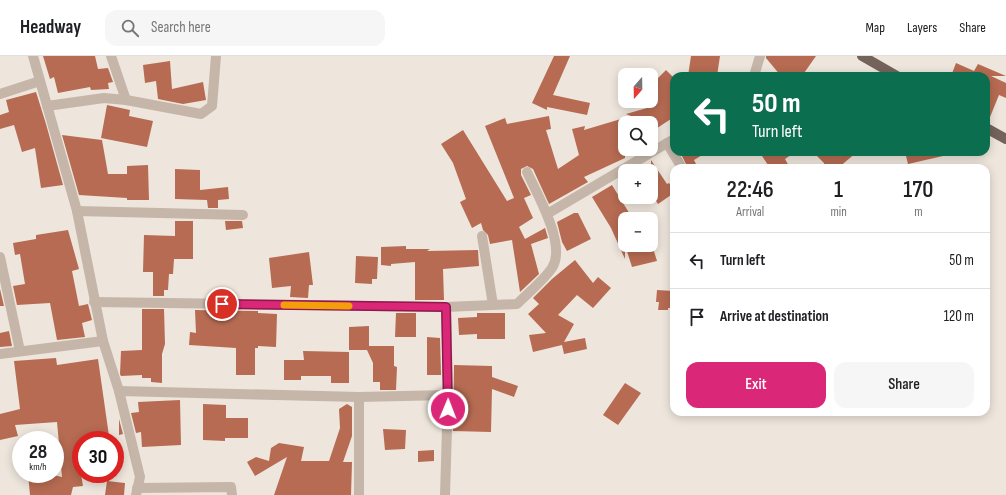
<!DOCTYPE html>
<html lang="en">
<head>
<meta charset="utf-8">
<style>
	body { margin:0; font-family:"Sofia Sans Condensed",sans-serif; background:#f6f6f6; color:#202124; height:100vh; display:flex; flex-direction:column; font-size:15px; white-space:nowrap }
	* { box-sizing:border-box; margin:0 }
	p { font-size:13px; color:#757577 }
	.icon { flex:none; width:22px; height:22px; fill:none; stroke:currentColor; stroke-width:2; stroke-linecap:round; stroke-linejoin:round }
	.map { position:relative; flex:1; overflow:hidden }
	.details { position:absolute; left:670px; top:108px; width:320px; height:252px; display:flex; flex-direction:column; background:#fff; border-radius:12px; box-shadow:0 2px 10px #0003 }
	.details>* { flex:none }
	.banner { position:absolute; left:670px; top:16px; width:320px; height:84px; border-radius:12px; box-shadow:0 2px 10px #0003; background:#0b6e4f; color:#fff; overflow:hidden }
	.needle { width:26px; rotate:200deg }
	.fabs { position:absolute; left:618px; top:12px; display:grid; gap:8px }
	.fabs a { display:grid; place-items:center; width:40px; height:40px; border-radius:8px; background:#fff; box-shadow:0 2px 10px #0003; font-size:20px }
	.speed { position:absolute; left:12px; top:375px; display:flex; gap:8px; font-size:20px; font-weight:700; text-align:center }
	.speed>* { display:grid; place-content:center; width:52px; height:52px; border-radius:50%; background:#fff; box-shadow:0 2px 10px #0003; line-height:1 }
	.speed small { font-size:10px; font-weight:400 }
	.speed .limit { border:6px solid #d22; background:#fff; color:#111 }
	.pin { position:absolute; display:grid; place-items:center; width:34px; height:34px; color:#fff; margin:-17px; border:2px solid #fff; border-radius:50%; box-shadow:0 1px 4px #0007 }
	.me { position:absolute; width:44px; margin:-22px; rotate:1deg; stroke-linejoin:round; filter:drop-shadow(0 0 3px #0008) }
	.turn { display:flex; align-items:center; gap:14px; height:84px; padding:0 16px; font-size:18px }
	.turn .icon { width:52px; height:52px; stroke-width:2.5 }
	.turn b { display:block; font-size:28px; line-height:34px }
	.eta { display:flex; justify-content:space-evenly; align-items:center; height:68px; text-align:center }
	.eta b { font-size:24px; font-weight:600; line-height:28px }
	.primary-button { display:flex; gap:8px; margin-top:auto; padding:8px 16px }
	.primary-button a { flex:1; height:46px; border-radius:12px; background:#db2777; color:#fff; font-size:16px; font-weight:600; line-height:46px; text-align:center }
	.primary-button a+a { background:#f6f6f6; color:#202124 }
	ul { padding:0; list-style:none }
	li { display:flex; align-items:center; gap:12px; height:56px; padding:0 16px; border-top:1px solid #e0e0e0 }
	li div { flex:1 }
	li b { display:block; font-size:15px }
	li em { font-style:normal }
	header { display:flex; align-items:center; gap:24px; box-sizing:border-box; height:56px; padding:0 20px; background:#fff; border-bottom:1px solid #e0e0e0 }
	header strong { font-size:19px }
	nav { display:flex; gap:22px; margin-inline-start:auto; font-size:14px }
	.search { width:280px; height:36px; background:#f6f6f6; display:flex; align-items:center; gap:10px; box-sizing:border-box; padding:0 14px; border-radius:12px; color:#757577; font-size:15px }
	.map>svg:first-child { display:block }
	.building { fill:#b66b52 }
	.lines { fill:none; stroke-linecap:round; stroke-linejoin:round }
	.minor { stroke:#c5b6a9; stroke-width:10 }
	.major { stroke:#73635b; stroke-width:10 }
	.route-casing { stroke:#8e194d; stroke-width:10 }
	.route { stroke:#db2777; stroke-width:7 }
	.slow { stroke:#f59e0b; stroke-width:7 }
</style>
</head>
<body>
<header>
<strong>Headway</strong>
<div class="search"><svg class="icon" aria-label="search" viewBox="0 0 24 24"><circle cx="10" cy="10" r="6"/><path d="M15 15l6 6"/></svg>Search here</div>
<nav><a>Map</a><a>Layers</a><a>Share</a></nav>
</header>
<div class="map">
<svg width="1006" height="439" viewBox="0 0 1006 439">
	<rect width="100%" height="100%" fill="#eee6dc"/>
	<g class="building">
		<polygon points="43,0 95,0 98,13 108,12 113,26 108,27 109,33 91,34 90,31 58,37 54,21 50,23"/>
		<polygon points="554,0 570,0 553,39 590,47 587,59 547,51 547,54 532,47"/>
		<polygon points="691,0 720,0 717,20 688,20"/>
		<polygon points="766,0 816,0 802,20 781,20 766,2"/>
		<polygon points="170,5 172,33 203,26 206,44 183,48 158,43 156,25 145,27 143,9"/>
		<polygon points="956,7 974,15 978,8 1006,20 991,20 1006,27 1006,42 999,39 988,66 986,66 986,20 951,20"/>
		<polygon points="666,14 674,22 674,61 651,76 651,67 625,67 625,93 628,97 625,99 625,102 584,121 588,126 549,148 533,113 527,110 521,113 521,119 531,139 524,142 533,162 519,171 525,183 545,172 548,182 531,188 539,218 520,236 512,184 490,188 488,179 483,174 481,167 472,172 460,146 466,143 453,107 441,88 463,74 507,145 514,142 485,70 505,62 507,68 549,60 551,73 546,74 558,113 579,99 572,73 585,70 584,74 631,60 626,58 647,52 640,45 651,45 651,29"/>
		<polygon points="36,36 46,68 63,129 41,132 35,92 22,96 14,69 0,73 0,59 9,56 6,44"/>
		<polygon points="107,49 130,54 129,60 153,65 147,91 101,82"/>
		<polygon points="62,79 102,84 108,118 127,118 127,110 148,109 149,144 127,144 127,142 79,139"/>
		<polygon points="680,96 707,96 694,104 698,112 688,112"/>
		<polygon points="769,96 795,96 785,103 790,112 770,112 762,100"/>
		<polygon points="813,96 857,96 838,112 824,112 824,107"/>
		<polygon points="905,96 943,96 943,100 908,108"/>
		<polygon points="651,104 667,128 669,127 674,134 674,137 658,148 651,137"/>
		<polygon points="175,113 200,114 200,134 228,131 229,143 218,144 218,152 208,152 207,144 175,143"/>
		<polygon points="612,129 631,160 625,163 625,203 611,172 592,141"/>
		<polygon points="574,157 578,157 591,183 567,195 562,186 557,166"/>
		<polygon points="175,165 193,165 193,203 174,203 173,218 169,218 168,234 164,234 164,240 153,240 153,216 143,216 144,179 175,180"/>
		<polygon points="225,165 242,165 243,172 226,174"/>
		<polygon points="68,174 79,213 72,215 79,250 88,248 92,264 82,267 85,281 57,284 50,247 17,249 13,230 25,228 20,198 15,199 13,187 36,183 36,179"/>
		<polygon points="625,189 652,189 657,205 632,211"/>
		<polygon points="406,190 406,193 430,193 427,195 478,194 479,210 443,213 444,244 415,244 415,206 391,208 391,210 381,209 381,191"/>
		<polygon points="309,196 313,229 309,229 308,242 290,241 291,230 272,232 269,202"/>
		<polygon points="356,200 378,201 377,223 372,223 372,228 355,227"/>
		<polygon points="575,204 593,227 598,221 611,232 593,252 577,239 558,259 574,268 564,286 585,282 587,293 564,298 562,289 533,296 529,279 546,277 528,258 539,248 533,242 552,223"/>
		<polygon points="0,233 4,250 0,250"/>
		<polygon points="657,234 674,235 674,252 668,252 668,254 658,254 659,246 656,246"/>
		<polygon points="142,253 164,253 165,288 162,298 162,327 151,326 151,322 142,322 142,319 121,320 120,318 121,295 142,294"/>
		<polygon points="195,254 258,255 258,257 277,258 276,291 258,290 258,292 255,292 255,319 236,319 236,292 189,289 190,276 196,277"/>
		<polygon points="396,257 416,257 416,281 395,281"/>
		<polygon points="477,257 505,257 505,283 477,283 477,278 459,279 458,262 477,261"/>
		<polygon points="369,270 369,290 394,290 394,310 397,311 396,334 380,334 380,326 373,326 373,307 367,294 349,294 349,271"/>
		<polygon points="9,275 12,290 0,291 0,277"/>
		<polygon points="427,281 440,282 441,319 427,319"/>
		<polygon points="303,295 349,296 349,327 331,327 331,320 301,320 301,324 284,324 284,304 304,304"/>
		<polygon points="56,302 57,309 98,303 109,380 81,383 81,418 83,430 73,431 71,439 30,439 28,418 50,418 62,421 57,366 15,369 18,380 0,384 0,358 20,353 14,305"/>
		<polygon points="454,309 492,310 492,321 518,330 514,341 492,333 491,376 453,375"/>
		<polygon points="625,327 641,337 618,369 603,359"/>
		<polygon points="180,344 181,389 142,391 141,376 136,377 131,357 139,356 138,346"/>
		<polygon points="203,348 226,349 226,362 248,362 248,382 225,382 225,385 203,384"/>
		<polygon points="347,348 352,351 352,380 343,406 352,406 351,439 274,439 287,401 255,420 247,406 256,401 269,405 271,392 279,387 304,391 301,405 329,405 340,372 339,353"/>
		<polygon points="119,363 123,378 119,379"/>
		<polygon points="383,373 406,374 405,393 385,394"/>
		<polygon points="434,394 434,405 418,406 418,395"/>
		<polygon points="107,425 125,427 124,439 105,439"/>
	</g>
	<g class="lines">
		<g class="minor">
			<polyline points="33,0 77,155 103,285 119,335 140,421 136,439"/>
			<polyline points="754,20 760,0"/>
			<polyline points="0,38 40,25"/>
			<polyline points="126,44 201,58 212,50 216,0"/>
			<polyline points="47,50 104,42 126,44 111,0"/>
			<polyline points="667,87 682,112"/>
			<polyline points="77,155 243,159"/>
			<polyline points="547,158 674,83"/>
			<polyline points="482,180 493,249"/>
			<polyline points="0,201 20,295"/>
			<path d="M94,246L446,251L517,248C528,237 543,225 552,212C567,189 537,138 527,116"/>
			<polyline points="0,298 103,285"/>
			<polyline points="119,335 359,341 448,339"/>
			<polyline points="137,432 231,431 232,439"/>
			<polyline points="359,439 359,341"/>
			<polyline points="445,439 448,339 446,251"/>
		</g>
		<g class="major">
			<polyline points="862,0 897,20"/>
			<polyline points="986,72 1006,83"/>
		</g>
	</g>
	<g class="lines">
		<g class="route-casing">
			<polyline id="route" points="222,248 446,251 448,353"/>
		</g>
		<use href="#route" class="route"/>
		<polyline class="slow" points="284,249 349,250"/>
	</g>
</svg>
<div class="fabs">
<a><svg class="needle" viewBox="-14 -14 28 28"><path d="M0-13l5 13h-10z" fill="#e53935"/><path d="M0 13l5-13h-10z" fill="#757577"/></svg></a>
<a><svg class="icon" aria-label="search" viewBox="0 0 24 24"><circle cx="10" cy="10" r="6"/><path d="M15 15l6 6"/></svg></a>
<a>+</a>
<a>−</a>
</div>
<div class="speed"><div>28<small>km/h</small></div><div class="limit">30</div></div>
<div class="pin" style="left:222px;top:248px;background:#d93025"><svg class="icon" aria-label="arrive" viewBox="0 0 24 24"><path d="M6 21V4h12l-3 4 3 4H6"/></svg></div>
<svg class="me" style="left:448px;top:353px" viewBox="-20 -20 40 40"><circle r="17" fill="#db2777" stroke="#fff" stroke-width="3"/><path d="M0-11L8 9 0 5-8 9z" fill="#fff"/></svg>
<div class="banner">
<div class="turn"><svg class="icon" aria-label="left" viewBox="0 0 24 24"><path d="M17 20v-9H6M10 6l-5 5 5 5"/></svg><div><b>50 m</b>Turn left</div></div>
</div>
<section class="details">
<div class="eta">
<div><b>22:46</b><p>Arrival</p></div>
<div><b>1</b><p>min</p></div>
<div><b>170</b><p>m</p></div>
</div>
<ul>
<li><svg class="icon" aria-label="left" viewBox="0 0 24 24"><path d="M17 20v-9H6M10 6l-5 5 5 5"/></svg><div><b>Turn left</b></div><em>50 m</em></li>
<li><svg class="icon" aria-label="arrive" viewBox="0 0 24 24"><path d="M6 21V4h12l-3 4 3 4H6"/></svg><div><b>Arrive at destination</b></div><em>120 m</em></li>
</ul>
<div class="primary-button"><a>Exit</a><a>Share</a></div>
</section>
</div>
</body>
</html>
